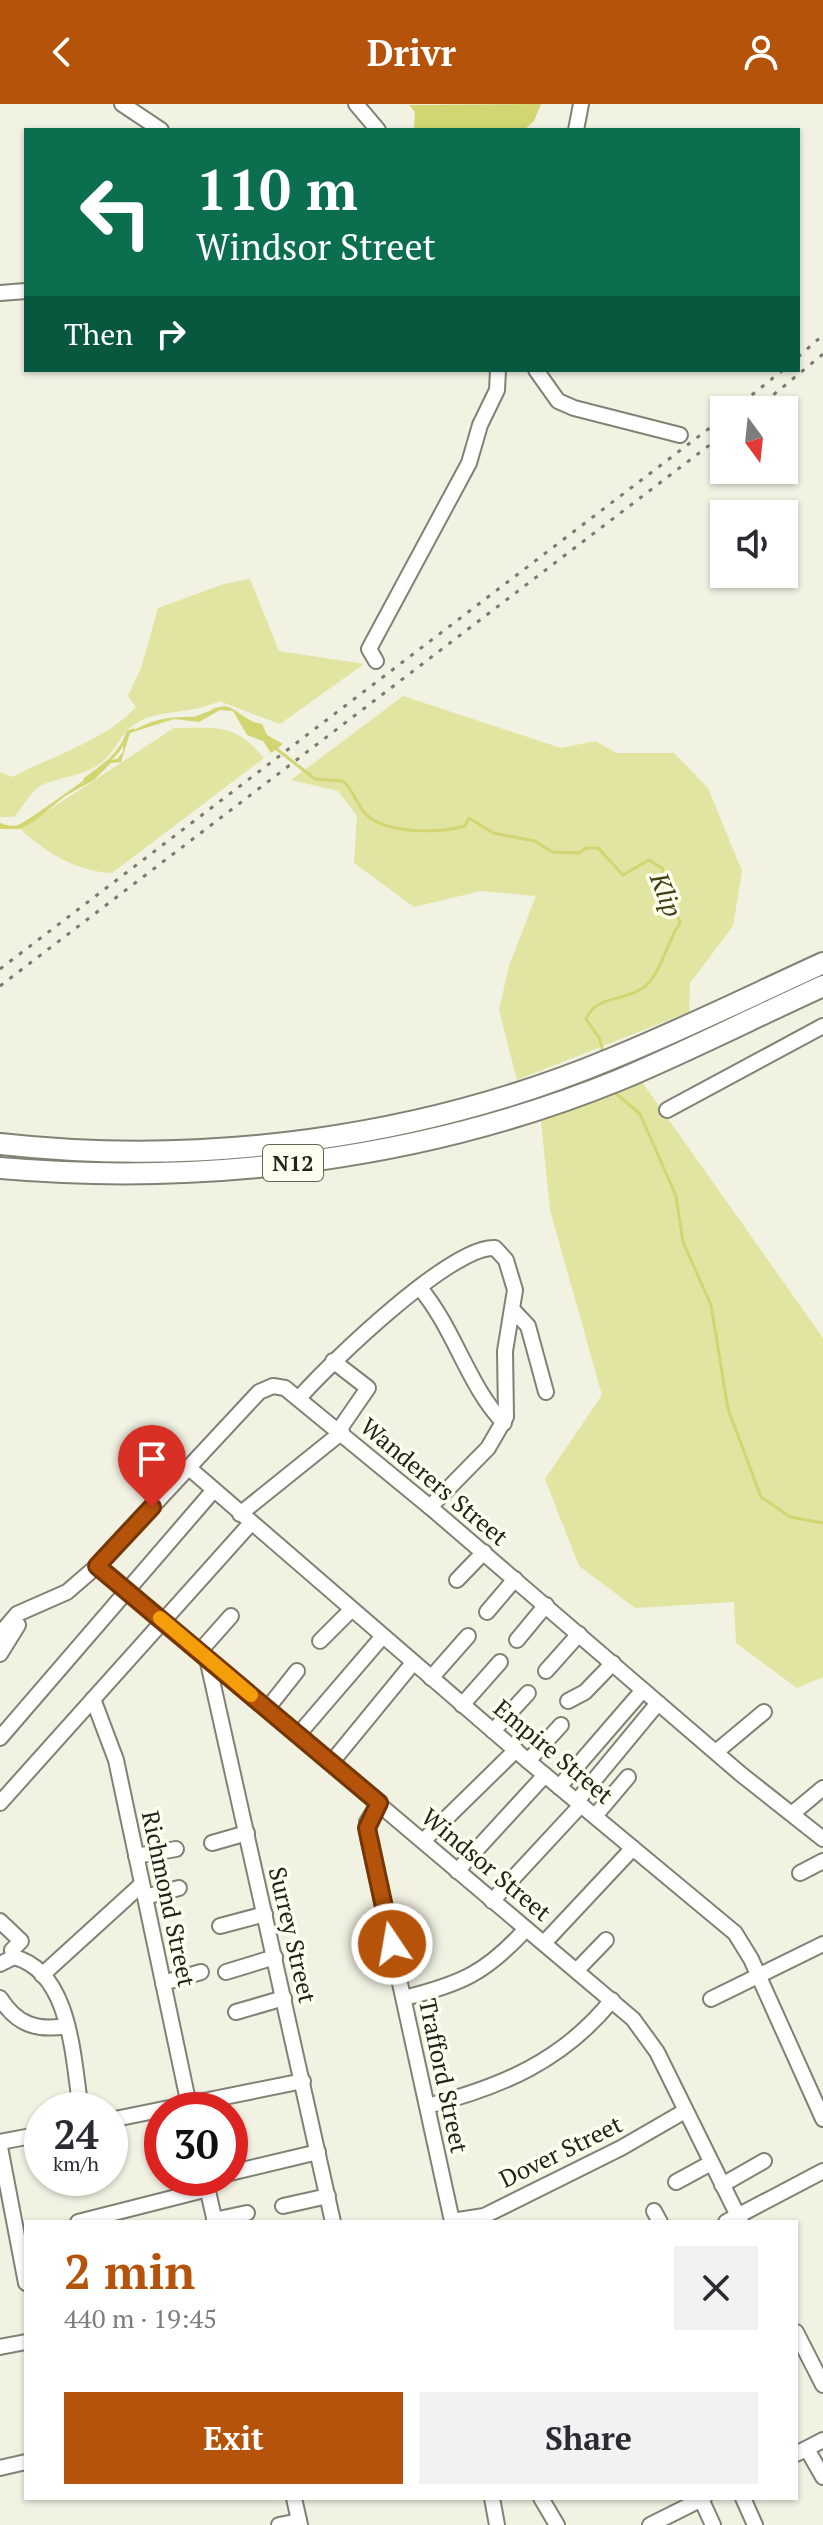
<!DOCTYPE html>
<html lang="en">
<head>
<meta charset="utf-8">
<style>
	body { margin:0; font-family:"PT Serif",serif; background:#f2f2f3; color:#2b2b33; height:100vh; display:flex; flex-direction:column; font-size:30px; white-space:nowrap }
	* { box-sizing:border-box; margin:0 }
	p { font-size:26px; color:#7c7c81 }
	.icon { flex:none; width:44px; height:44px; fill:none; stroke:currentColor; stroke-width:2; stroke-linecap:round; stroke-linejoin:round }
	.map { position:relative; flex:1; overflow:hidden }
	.sheet { position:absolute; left:24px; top:2116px; width:774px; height:280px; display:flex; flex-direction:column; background:#fff; border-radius:0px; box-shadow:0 2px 6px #0004 }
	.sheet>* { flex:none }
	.top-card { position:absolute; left:24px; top:24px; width:776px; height:244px; border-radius:0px; box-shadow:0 2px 6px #0004; background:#0b6e4f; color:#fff; overflow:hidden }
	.needle { width:52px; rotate:165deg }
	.controls { position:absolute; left:710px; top:292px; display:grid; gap:16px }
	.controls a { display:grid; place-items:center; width:88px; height:88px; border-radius:0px; background:#fff; box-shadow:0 2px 6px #0004; font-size:40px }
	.speed { position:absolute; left:24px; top:1988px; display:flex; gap:16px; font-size:40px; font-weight:700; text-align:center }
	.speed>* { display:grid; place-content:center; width:104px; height:104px; border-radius:50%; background:#fff; box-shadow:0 2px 6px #0004; line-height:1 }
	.speed small { font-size:20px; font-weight:400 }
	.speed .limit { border:12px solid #d22; background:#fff; color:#111 }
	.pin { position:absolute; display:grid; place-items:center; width:68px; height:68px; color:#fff; margin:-82px -34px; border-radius:50% 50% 50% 0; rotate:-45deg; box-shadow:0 0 8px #0007 }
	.pin .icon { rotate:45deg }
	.me { position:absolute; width:88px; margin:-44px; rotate:348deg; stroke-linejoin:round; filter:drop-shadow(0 0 6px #0008) }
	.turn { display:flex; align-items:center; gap:28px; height:168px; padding:0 40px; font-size:36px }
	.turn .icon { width:104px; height:104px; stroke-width:2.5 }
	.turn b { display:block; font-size:56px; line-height:68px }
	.then { display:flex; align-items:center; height:76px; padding:0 40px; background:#0003; gap:16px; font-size:30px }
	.round { display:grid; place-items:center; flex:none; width:84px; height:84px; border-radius:0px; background:#f2f2f3 }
	.head { display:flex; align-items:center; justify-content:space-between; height:136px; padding:0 40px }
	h1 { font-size:48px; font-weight:600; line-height:60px; color:#b45309 }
	.primary-button { display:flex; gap:16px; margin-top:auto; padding:16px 40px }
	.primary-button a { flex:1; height:92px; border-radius:0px; background:#b45309; color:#fff; font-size:32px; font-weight:600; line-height:92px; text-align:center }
	.primary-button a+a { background:#f2f2f3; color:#2b2b33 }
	header { display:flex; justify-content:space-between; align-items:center; height:104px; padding:0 40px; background:#b45309; color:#fff; font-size:36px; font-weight:600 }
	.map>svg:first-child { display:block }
	.green { fill:#e2e4a1 }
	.water { fill:#d3d573 }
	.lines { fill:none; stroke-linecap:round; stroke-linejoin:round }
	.stream { stroke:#d3d573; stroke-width:3 }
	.minor-casing { stroke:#818274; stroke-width:18 }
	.highway-casing { stroke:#818274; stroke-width:24 }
	.minor { stroke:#fff; stroke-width:14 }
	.highway { stroke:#fff; stroke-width:20 }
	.rail { stroke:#797a70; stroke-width:3; stroke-dasharray:4 8; stroke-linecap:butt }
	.route-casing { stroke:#753606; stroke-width:20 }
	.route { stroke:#b45309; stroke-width:14 }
	.slow { stroke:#f59e0b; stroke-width:14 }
	.labels { text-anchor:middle; stroke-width:7; stroke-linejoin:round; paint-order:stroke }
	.shield { fill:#feffef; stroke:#65655d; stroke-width:2 }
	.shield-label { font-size:22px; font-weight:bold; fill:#23231e }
	.street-label { font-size:24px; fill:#23231e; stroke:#feffef }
	.water-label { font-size:26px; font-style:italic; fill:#424219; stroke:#feffef }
</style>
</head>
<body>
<header><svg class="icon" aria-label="back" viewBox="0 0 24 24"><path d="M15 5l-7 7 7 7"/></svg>Drivr<svg class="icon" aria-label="person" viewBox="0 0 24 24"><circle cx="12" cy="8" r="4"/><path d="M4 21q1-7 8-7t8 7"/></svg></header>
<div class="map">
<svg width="823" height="2421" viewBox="0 0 823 2421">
	<rect width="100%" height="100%" fill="#f1f2e2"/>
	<g class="green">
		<path d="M250,475L279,547L364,560L280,620L219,597C193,610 167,605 142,616C123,625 121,637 109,651C92,672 65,671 42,681C32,686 22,704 14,713H0V668L12,673C52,652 105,637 136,603L128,592L141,564L158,504L224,480Z"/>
		<polygon points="403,592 561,644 595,637 617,649 674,649 708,684 742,767 733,822 690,879 689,908 517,976 499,906 509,862 536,792 481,787 414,803 354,759 357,712 338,687 291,676"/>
		<path d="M174,624C218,624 235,619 264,654L112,769C74,767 48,749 20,725Z"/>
		<polygon points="642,978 823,1234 823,1573 797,1584 736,1539 734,1498 635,1504 579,1462 545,1375 602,1291 550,1106 541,1017"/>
	</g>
	<g class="water">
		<polygon points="541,0 534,17 524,26 414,26 415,8 409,1"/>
		<path d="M225,602C240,606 246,618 262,620L267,631L283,640L271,649L263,637L247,631L233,607L220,606L199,618L174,615L130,629L121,658L111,659L94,676L65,692L36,716L20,725H0V719C6,721 12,723 18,721C24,720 106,661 110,656L117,655L123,648L124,633C149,614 172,612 203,613L214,604Z"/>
	</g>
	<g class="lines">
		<g class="stream">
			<polyline points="196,614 211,608"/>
			<path d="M274,643L315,675L343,677C353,686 356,698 364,708C383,731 440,729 465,722L469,714L493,729L535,737L552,748L579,749L586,744H598L623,771L649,756L662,764L680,819C667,837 661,871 643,884C623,898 596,891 586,915L600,935L603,949"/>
			<path d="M85,675C102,663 122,649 128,628L134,626"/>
			<polyline points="613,987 640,1010 676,1092 683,1138 711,1201 728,1305 761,1393 790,1413 823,1419"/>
		</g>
		<g class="minor-casing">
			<g id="minor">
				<polyline points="122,0 161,26"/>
				<polyline points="356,0 378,26"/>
				<polyline points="576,26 581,0"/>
				<polyline points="0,189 26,187"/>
				<polyline points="536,266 558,297 574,304 680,331"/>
				<polyline points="376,557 369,545 469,359 480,321 497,286 498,266"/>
				<polyline points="667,1006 823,922"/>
				<path d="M420,1184C455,1226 468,1282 504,1319"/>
				<polyline points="513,1206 528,1222 546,1288"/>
				<polyline points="333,1257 368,1284 339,1326"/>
				<path d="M300,1293C329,1260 453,1140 495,1144L506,1156L515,1186L505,1247L506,1313L488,1344L430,1403"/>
				<polyline points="189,1364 528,1657 735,1829 751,1855 823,2015"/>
				<polyline points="240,1410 342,1328"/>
				<polyline points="97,1462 633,1915 657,1948 741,2118"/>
				<polyline points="457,1476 484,1448"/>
				<polyline points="487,1508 515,1475"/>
				<polyline points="0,1530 17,1510 67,1488 97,1462 259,1288 273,1282 285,1284 430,1403 742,1671 823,1735"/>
				<polyline points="517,1536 546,1501"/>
				<polyline points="320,1537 351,1506"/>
				<polyline points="200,1547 231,1512"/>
				<polyline points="0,1550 18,1521"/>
				<polyline points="207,1554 333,2118"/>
				<polyline points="546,1567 579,1530"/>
				<polyline points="431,1574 468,1532"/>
				<polyline points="93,1595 116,1656 190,2006"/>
				<polyline points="568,1597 585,1588 613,1559"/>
				<polyline points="462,1601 500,1558"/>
				<polyline points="267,1605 297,1567"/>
				<polyline points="493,1627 528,1589"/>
				<polyline points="298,1631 383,1532"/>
				<polyline points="0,1634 213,1387"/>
				<polyline points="716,1648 764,1608"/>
				<polyline points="528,1657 561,1621"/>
				<polyline points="331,1659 413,1559"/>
				<polyline points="559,1683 643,1586"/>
				<polyline points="577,1697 658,1599"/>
				<polyline points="0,1699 251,1419"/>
				<polyline points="379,1699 367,1718 368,1733 452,2117"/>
				<polyline points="793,1709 823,1684"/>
				<polyline points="595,1712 628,1673"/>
				<polyline points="423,1737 516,1646"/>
				<polyline points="212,1739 247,1729"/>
				<polyline points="136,1752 176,1745"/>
				<polyline points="457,1767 545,1671"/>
				<polyline points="800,1769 823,1757"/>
				<polyline points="145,1793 179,1784"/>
				<polyline points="492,1797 581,1701"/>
				<polyline points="0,1817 21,1837 12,1846 14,1853"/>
				<polyline points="220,1822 265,1810"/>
				<polyline points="544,1839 633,1744"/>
				<path d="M0,1860L14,1853C72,1868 73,1958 81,2006"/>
				<polyline points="577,1866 606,1836"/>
				<polyline points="226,1868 275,1853"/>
				<polyline points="42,1871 142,1780"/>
				<polyline points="163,1879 201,1868"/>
				<path d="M0,1894C17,1921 37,1927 67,1922"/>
				<path d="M404,1894C461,1880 486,1869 526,1825"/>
				<polyline points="711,1895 823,1840"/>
				<polyline points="236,1908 284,1894"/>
				<path d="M427,2002C501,1983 563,1957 612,1896"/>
				<polyline points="110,2016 303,1977"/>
				<polyline points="0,2038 42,2030"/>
				<polyline points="0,2043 26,2179"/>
				<polyline points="230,2069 318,2048"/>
				<polyline points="205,2074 215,2118"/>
				<polyline points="676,2078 711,2059"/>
				<polyline points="722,2081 764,2057"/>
				<polyline points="283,2102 328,2092"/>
				<polyline points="654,2107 660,2118"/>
				<polyline points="214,2116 247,2109"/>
				<polyline points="452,2117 484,2112 621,2044 685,2007"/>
				<polyline points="78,2118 208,2085"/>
				<polyline points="726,2118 823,2067"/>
				<polyline points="796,2228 823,2281"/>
				<polyline points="0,2243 26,2238"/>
				<polyline points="807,2345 823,2373"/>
				<polyline points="796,2350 823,2336"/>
				<polyline points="0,2364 26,2358"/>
				<polyline points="294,2394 300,2421"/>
				<polyline points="492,2394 497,2421"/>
				<polyline points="541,2394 557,2421"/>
				<polyline points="743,2394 755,2421"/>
				<polyline points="701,2395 713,2421"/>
				<polyline points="279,2421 299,2417"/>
				<polyline points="650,2421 704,2394"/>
			</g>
		</g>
		<g class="highway-casing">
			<g id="highway">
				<path d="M0,1040C205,1063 422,1034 613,954C684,925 753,891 823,859"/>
				<path d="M0,1064C208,1082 425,1055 619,976C688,947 755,913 823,882"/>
			</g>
		</g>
		<use href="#minor" class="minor"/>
		<use href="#highway" class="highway"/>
		<g class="rail">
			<polyline points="798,253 823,231"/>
			<polyline points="733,306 783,266"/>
			<polyline points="755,306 823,250"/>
			<polyline points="0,865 724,313"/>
			<polyline points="0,882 724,330"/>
		</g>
	</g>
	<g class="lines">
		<g class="route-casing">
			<polyline id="route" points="152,1403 97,1462 379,1699 367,1724 392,1840"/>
		</g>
		<use href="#route" class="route"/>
		<polyline class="slow" points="160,1514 251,1591"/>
	</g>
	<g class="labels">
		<rect class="shield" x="263" y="1041" width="60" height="36" rx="6"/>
		<g class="shield-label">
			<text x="293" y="1067">N12</text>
		</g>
		<g class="street-label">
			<text transform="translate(434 1378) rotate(40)" y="8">Wanderers Street</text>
			<text transform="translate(553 1648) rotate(40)" y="8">Empire Street</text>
			<text transform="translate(486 1761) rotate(40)" y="8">Windsor Street</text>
			<text transform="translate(168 1795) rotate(78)" y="8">Richmond Street</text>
			<text transform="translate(292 1831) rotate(77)" y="8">Surrey Street</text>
			<text transform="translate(443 1972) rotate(78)" y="8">Trafford Street</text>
			<text transform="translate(561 2048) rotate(-26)" y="8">Dover Street</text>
		</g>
		<g class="water-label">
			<text transform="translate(666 791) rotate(69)" y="9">Klip</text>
		</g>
	</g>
</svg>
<div class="controls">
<a><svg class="needle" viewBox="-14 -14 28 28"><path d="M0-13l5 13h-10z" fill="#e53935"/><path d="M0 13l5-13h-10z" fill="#7c7c81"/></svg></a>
<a><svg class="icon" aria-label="sound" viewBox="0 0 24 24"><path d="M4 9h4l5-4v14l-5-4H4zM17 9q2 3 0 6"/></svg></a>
</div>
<div class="speed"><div>24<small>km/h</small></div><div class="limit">30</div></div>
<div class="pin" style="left:152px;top:1403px;background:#d93025"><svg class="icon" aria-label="arrive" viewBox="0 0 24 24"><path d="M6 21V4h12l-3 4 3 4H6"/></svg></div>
<svg class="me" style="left:392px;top:1840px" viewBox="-20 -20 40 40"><circle r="17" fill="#b45309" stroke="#fff" stroke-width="3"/><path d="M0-11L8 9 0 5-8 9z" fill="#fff"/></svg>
<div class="top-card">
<div class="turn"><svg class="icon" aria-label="left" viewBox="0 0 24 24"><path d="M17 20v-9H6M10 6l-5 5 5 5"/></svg><div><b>110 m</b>Windsor Street</div></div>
<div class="then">Then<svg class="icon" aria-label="right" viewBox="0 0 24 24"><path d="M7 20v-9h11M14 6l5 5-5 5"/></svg></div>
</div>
<section class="sheet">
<div class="head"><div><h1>2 min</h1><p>440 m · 19:45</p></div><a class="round"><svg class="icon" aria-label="close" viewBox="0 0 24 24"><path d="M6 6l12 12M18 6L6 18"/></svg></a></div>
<div class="primary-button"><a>Exit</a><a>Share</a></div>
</section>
</div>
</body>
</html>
